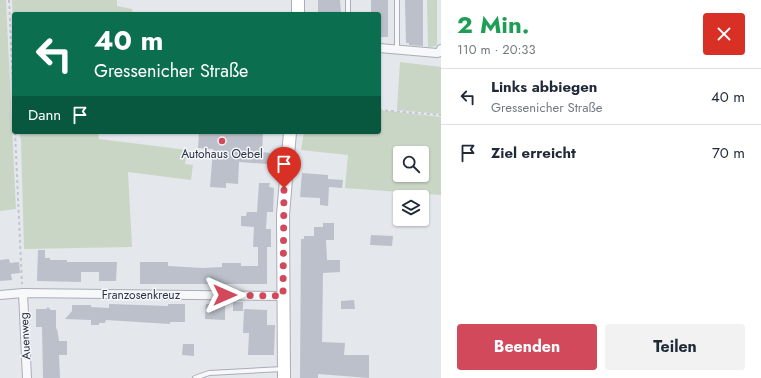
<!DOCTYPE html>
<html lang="de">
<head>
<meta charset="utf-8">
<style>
	body { margin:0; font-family:Jost,sans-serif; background:#f2f2f3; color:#1f2937; height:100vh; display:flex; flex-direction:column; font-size:15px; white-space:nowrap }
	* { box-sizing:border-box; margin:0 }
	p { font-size:13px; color:#747a83 }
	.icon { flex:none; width:22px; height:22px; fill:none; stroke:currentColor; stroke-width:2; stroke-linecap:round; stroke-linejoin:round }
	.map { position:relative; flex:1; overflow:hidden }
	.side { display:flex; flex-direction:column; background:#fff; width:320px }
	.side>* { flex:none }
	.banner { position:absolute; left:12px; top:12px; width:369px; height:122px; border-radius:4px; box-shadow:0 1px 3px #0004; background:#0b6e4f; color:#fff; overflow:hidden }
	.buttons { position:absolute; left:393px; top:146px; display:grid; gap:8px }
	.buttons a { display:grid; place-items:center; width:36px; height:36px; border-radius:4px; background:#fff; box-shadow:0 1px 3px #0004; font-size:20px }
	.pin { position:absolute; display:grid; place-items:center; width:34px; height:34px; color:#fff; margin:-41px -17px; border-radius:50% 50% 50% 0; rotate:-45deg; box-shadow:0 0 4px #0007 }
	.pin .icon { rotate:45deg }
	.me { position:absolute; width:44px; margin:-22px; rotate:90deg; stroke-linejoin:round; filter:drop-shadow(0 0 3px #0008) }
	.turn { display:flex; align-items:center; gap:14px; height:84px; padding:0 16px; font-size:18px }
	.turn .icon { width:52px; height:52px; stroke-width:2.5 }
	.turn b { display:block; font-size:28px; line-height:34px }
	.then { display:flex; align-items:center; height:38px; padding:0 16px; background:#0003; gap:8px; font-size:15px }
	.round { display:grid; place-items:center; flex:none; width:42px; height:42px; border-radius:4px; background:#f2f2f3 }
	.summary { display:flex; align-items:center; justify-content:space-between; height:68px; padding:0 16px }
	h1 { font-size:24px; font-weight:700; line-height:30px; color:#1e9e55 }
	.cta { display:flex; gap:8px; margin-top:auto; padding:8px 16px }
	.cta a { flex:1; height:46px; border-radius:4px; background:#d1495b; color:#fff; font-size:16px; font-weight:700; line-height:46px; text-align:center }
	.cta a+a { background:#f2f2f3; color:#1f2937 }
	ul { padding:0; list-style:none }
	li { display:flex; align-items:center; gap:12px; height:56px; padding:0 16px; border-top:1px solid #e0e1e3 }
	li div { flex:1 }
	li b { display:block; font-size:15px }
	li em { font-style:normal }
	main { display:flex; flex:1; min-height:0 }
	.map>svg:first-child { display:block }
	.green { fill:#c9d6c5; fill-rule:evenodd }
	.building { fill:#bbc0ca }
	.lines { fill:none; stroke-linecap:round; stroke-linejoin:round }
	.service-casing { stroke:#a9aeb7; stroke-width:6 }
	.minor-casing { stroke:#a9aeb7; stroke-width:10 }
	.secondary-casing { stroke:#a9aeb7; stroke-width:14 }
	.path { stroke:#c2c5cb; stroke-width:2; stroke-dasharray:3 3; stroke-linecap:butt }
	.service { stroke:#f7f8fa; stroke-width:4 }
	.minor { stroke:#f7f8fa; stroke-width:8 }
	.secondary { stroke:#fff; stroke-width:12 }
	.route { stroke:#d1495b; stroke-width:7; stroke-dasharray:0 12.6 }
	.poi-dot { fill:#d1495b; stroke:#f4f6f9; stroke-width:1.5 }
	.labels { text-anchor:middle; stroke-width:3; stroke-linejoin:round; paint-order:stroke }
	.poi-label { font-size:12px; fill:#2b3445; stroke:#f4f6f9 }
	.street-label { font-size:12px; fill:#2b3445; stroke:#f4f6f9 }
</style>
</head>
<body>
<main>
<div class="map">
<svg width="441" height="378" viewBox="0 0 441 378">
	<rect width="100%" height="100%" fill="#e4e7ec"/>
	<g class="green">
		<polygon points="0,0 6,0 16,209 0,211"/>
		<polygon points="12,0 117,0 117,6 132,9 133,14 14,14 14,39"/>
		<polygon points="427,0 437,0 437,46 428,47"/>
		<polygon points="400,62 441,67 441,114 397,110"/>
		<path d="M379,110L441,117V195L345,188L348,155L301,150L304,132H379ZM400,153H422V175H400Z"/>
		<polygon points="19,132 98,132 99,139 187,150 185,164 193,165 191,180 128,172 132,247 24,249 21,140"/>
	</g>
	<g class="building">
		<polygon points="318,0 340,0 341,14 318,14"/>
		<polygon points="371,0 388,0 388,37 379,37 379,14 371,14"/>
		<polygon points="405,0 423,0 423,46 409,45 409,43 406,43"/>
		<polygon points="199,132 263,132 262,152 270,153 269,164 239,162 238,184 226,183 226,188 210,187 213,149 198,148"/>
		<polygon points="302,173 328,175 328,179 343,180 342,188 329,187 328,206 320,205 320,198 300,197"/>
		<polygon points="259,183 270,183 269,187 274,188 273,212 267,212 266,229 271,229 271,247 267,247 267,284 140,284 140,262 168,262 168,266 203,268 222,267 222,263 241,263 241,266 258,266 258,247 253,247 254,227 241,226 241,216 246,216 247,212 257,212"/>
		<polygon points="323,223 334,223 334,240 326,240 327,260 340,260 340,272 323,273 322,342 345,343 344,355 369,355 369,378 318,374 318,378 300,378 301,239 304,239 304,236 314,236 314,227 323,227"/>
		<polygon points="371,235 393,236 392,246 370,245"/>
		<polygon points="38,250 45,250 45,258 50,258 50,260 67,260 67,262 117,262 116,281 99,281 99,272 81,272 81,282 37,281"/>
		<polygon points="9,259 10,263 19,262 20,273 11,274 12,280 0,281 0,260"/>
		<polygon points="354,300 355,309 341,309 341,301"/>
		<rect x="233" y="302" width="10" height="9"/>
		<polygon points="109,304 168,306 168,304 185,304 185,322 170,322 170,324 106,320 105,323 99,323 99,325 91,325 91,320 65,319 72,311 72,305 91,305 91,307 109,308"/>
		<polygon points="206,304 225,305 225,320 205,319"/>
		<polygon points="48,307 51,310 56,310 56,330 57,328 59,341 67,341 67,355 59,355 60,378 43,378 42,327 36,327 36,309 46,309"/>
		<polygon points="244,309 267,310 267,325 275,325 274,355 248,355 249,333 243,333"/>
		<polygon points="183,344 194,344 194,356 182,355"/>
	</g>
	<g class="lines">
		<g class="service-casing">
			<g id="service">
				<polyline points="348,14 348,0"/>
				<polyline points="397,49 397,0"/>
				<polyline points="195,378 209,373 283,369"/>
			</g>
		</g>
		<g class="minor-casing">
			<g id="minor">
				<polyline points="379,48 437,53 440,52 441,49"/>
				<polyline points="23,293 27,378"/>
				<polyline points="0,295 23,293 283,296"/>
			</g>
		</g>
		<g class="secondary-casing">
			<g id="secondary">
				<polyline points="298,14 298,0"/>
				<polyline points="284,378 283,215 290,132"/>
			</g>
		</g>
		<g class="path">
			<polyline points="9,0 14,109"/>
			<polyline points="379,110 441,115"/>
			<polyline points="15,132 22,284"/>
		</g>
		<use href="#service" class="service"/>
		<use href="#minor" class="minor"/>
		<use href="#secondary" class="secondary"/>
	</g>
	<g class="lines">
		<polyline class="route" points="225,295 283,296 284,188"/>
	</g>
	<circle class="poi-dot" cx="222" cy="141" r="4"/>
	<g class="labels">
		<g class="poi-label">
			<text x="222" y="158">Autohaus Oebel</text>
		</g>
		<g class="street-label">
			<text x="141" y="299">Franzosenkreuz</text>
			<text transform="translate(25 336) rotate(-93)" y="4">Auenweg</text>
		</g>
	</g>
</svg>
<div class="buttons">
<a><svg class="icon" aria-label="search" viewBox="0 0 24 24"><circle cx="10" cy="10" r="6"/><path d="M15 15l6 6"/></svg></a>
<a><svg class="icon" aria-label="layers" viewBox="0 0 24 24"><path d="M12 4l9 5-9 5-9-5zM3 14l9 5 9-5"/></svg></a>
</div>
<div class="pin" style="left:284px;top:188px;background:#d93025"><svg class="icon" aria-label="arrive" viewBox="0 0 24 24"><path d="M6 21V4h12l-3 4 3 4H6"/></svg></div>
<svg class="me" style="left:225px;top:295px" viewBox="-20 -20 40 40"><path d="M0-17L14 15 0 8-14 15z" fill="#d1495b" stroke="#fff" stroke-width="4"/></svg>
<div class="banner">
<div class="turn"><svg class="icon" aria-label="left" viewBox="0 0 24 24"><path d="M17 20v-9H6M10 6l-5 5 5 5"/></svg><div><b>40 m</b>Gressenicher Straße</div></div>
<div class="then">Dann<svg class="icon" aria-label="arrive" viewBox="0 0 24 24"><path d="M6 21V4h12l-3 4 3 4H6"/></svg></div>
</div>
</div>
<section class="side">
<div class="summary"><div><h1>2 Min.</h1><p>110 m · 20:33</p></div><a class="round" style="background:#d93025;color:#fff"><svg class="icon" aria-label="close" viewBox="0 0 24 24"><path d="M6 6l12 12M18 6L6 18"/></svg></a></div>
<ul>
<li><svg class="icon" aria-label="left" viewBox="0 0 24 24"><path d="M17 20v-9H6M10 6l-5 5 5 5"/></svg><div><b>Links abbiegen</b><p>Gressenicher Straße</p></div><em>40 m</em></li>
<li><svg class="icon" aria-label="arrive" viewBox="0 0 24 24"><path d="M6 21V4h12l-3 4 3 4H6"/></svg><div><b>Ziel erreicht</b></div><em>70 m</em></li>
</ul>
<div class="cta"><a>Beenden</a><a>Teilen</a></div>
</section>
</main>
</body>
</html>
